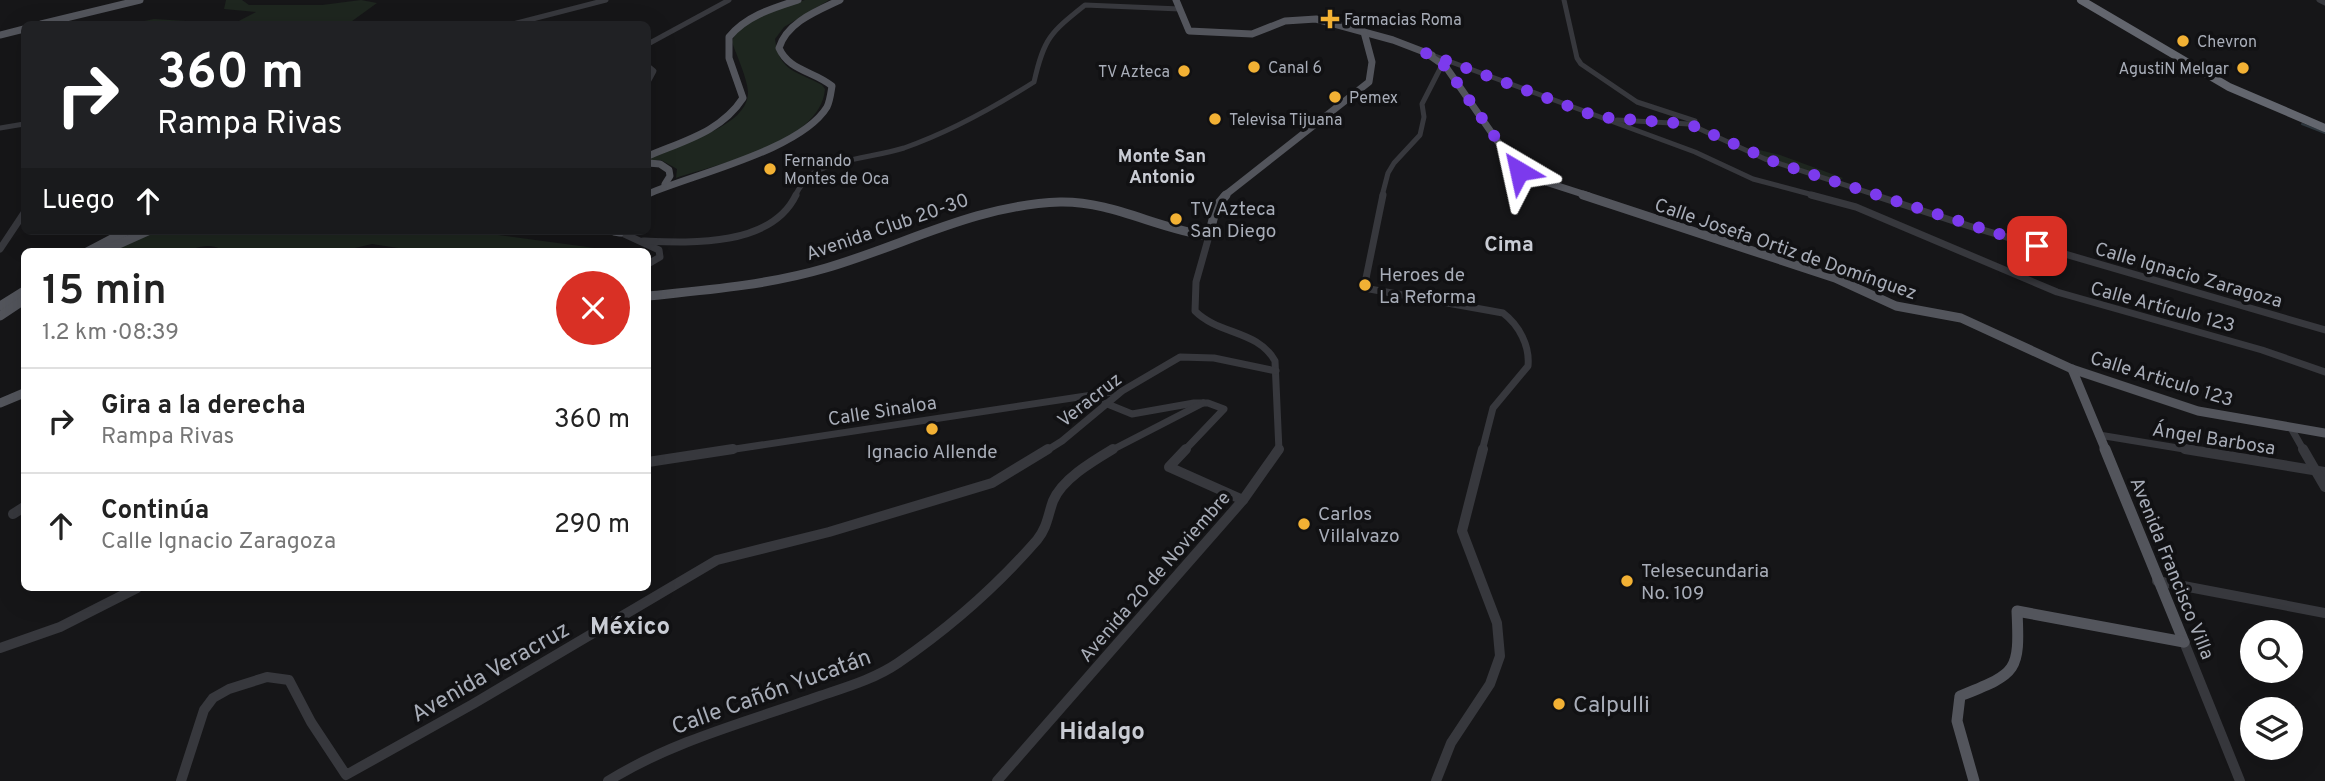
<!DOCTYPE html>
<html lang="es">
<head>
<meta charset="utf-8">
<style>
	body { margin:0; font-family:Overpass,sans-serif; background:#f2f2f2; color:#222; height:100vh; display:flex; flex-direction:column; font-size:26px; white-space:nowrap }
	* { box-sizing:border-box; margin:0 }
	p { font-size:23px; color:#767676 }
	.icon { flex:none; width:38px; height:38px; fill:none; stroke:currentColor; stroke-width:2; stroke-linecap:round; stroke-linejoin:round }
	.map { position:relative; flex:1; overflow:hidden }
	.details { position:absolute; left:21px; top:248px; width:630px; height:343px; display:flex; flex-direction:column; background:#fff; border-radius:10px; box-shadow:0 7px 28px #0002 }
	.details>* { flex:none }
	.banner { position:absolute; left:21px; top:21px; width:630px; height:214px; border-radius:10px; box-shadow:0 7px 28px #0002; background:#202124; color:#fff; overflow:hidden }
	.tools { position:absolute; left:2240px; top:620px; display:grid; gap:14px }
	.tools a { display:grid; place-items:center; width:63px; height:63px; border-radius:50%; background:#fff; box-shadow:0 7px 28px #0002; font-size:35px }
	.pin { position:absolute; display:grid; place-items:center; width:60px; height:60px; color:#fff; margin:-30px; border-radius:14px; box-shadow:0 4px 10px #0006 }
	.me { position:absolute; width:77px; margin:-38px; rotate:324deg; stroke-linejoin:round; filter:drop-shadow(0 0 5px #0008) }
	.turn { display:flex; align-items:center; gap:24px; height:147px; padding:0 21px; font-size:32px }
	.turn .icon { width:91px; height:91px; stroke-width:2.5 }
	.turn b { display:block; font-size:49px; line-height:60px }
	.then { display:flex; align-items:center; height:66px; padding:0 21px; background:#0003; gap:14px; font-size:26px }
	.round { display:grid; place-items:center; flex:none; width:74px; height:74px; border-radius:37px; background:#f2f2f2 }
	.overview { display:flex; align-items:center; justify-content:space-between; height:119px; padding:0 21px }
	h1 { font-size:42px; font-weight:600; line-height:52px }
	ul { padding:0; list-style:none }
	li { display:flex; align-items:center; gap:21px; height:105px; padding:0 21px; border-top:2px solid #e0e0e0 }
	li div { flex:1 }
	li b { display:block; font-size:26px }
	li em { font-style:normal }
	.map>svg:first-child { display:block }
	.green { fill:#1e261f }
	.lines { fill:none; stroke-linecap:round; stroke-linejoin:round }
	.stream { stroke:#2c353c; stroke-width:2 }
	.minor-far2 { stroke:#37383d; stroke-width:5 }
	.minor-far1 { stroke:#37383d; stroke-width:7 }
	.minor { stroke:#37383d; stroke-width:10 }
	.major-far2 { stroke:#53555c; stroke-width:7 }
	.major-far1 { stroke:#53555c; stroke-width:9 }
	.major { stroke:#53555c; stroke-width:11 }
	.highway { stroke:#63666e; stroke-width:8 }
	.route { stroke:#7c3aed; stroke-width:12; stroke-dasharray:0 21.6 }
	.poi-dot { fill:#f2b134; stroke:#111113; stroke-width:2.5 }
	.labels { text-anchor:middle; stroke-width:7; stroke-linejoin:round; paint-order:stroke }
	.far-poi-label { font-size:16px; fill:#a8adb8; stroke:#111113; text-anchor:start }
	.far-neighbourhood-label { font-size:18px; font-weight:bold; fill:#c9ccd4; stroke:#111113 }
	.poi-label { font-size:19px; fill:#a8adb8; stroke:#111113; text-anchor:start }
	.street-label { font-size:19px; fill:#a8adb8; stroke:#111113 }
	.neighbourhood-label { font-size:21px; font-weight:bold; fill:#c9ccd4; stroke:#111113 }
	.near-street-label { font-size:23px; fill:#a8adb8; stroke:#111113 }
	.near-poi-label { font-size:23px; fill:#a8adb8; stroke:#111113; text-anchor:start }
	.near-neighbourhood-label { font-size:24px; font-weight:bold; fill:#c9ccd4; stroke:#111113 }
</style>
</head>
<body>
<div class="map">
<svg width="2325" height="781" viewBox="0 0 2325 781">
	<rect width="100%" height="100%" fill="#161618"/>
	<g class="green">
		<polygon points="226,0 242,0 249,5 322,5 361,0 377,3 348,24 130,24 154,19 233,24 256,12 224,9"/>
		<path d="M805,0H829L784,27L775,39C779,72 797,71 822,85L825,89C821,143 718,164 676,178L677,169L661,160H648C673,142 745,131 748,94C749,82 736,54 732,42C737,21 785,6 805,0Z"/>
		<path d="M1751,148L1780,155L1843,178L1839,181C1809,171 1776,164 1748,149Z"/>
		<path d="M157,231H487L498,235L624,252H424L372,244L355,248L351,252H219L221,249C205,241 193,251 177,252C154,253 132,252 109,252Z"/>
	</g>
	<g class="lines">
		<polyline class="stream" points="2302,124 2325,133"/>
		<g class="minor-far2">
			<polyline points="1564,0 1577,58 1581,64 1637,102 1695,121"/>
			<polyline points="2319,0 2325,3"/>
			<polyline points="513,24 606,0"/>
			<polyline points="648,44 729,0"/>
			<polyline points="1435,56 1695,152 1753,179 1817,196"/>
			<polyline points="648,66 654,71 648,82"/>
			<polyline points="1617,120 1689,124 1765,159 1879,196"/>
			<polyline points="0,128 24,124"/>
			<path d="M795,196C800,186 805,178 815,172C843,158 875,157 904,148C950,132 993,108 1034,82C1044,38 1050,33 1085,5L1180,9"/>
			<polyline points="1382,196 1388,173 1394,163 1420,135 1424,117 1422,104 1443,63"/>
		</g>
		<g class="minor-far1">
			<path d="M1383,195L1364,288L1503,313C1519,325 1530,346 1528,366L1493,408L1482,451"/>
			<polyline points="1811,195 1856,207 2057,292 2262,350 2325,372"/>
			<polyline points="1874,195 1969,226 2325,330"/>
			<polyline points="620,232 659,250 660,257 648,264"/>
			<path d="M1209,236L1196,282L1195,311C1219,335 1258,330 1275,361L1279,451"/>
			<path d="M643,241C691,243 771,247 796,195"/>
			<polyline points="0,249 24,213"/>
			<polyline points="1105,403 1132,414 1194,403 1208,403 1224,409 1184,451"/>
			<polyline points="2291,428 2304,451"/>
			<polyline points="2099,435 2196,451"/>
			<polyline points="722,451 1119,391"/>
			<polyline points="1046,451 1062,441 1122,391 1180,357 1214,358 1276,371"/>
			<polyline points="1110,451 1203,403"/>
		</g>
		<g class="minor">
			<polyline points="1186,449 1169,467 1243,500"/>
			<polyline points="2185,449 2325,472"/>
			<polyline points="2303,449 2325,487"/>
			<polyline points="648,462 733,449"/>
			<polyline points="13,514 24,507"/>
			<polyline points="2157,581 2325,613"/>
			<polyline points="2184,642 2240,781"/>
			<polyline points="0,648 60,627 137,588"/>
			<polyline points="181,781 204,710 213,698 229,689 267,677 289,680 311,722 346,775 473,704 717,560 829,532 992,483 1048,449"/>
			<path d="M608,781C673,741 743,723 814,698C843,688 873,680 898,663C949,628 996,587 1037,540C1047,528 1048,515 1053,501C1062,479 1093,461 1113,449"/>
			<polyline points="997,781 1243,500 1279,449"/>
			<polyline points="1436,781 1451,743 1490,684 1500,656 1497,623 1462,531 1483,449"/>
		</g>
		<g class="major-far2">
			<polyline points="1176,0 1189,31 1252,34 1285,21 1316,19 1393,40 1432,55"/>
			<polyline points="41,24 140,0"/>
			<polyline points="0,35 24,29"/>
			<polyline points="1426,53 1446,67 1516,168 1527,176 1589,196"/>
			<path d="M648,156C683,141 721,132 743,98L729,58V37C746,16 773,8 798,0"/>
			<polyline points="648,163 660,164 669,170 670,176 665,184"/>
			<path d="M648,194C694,174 801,150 827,107C830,101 831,92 832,86C814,71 789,71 779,48C787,22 817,11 840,0"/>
			<polyline points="1224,196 1369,82 1372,62 1364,32"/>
		</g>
		<g class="major-far1">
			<polyline points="1583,195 1835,278 1896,306 1961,318 2072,369 2198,411 2325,433"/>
			<polyline points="614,231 620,232"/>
			<polyline points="87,252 127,231"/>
			<polyline points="101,252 148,231"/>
			<path d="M648,296C708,290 768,285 826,268C905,245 975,205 1060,202C1112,201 1158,229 1209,236L1216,207L1226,195"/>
			<polyline points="0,306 24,291"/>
			<polyline points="0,316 24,300"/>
			<polyline points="2072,369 2106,451"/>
			<polyline points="0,403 24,393"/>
		</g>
		<g class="major">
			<polyline points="2105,449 2184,642"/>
			<path d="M1974,781L1957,721L1960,696C2017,673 2020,673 2017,611L2184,642"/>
		</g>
		<polyline class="highway" points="2081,0 2229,87 2325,128"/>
	</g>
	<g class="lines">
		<polyline class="route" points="1519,171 1446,67 1426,53 1598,117 1689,124 1777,163 2037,246"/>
	</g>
	<g class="poi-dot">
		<path d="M1326.5 8.5h7v7h7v7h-7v7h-7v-7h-7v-7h7z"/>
		<circle cx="2183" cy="41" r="7"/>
		<circle cx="1254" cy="67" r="7"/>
		<circle cx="2243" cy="68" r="7"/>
		<circle cx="1184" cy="71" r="7"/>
		<circle cx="1335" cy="97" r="7"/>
		<circle cx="1215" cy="119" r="7"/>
		<circle cx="770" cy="169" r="7"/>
		<circle cx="1176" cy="219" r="7"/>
		<circle cx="1365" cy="285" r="7"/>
		<circle cx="932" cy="429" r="7"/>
		<circle cx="1304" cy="524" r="7"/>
		<circle cx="1627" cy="581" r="7"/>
		<circle cx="1559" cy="704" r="7"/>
	</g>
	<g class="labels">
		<g class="far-poi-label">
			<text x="1344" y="25">Farmacias Roma</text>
			<text x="2197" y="47">Chevron</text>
			<text x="1268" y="73">Canal 6</text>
			<text x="2229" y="74" text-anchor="end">AgustiN Melgar</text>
			<text x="1170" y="77" text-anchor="end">TV Azteca</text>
			<text x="1349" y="103">Pemex</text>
			<text x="1229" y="125">Televisa Tijuana</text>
			<text x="784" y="166">Fernando<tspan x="784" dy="18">Montes de Oca</tspan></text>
		</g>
		<g class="far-neighbourhood-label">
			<text x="1162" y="162">Monte San<tspan x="1162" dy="21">Antonio</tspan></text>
		</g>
		<g class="poi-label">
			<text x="1190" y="215">TV Azteca<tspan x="1190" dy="22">San Diego</tspan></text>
			<text x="1379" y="281">Heroes de<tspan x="1379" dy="22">La Reforma</tspan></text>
			<text x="932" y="458" text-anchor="middle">Ignacio Allende</text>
			<text x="1318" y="520">Carlos<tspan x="1318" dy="22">Villalvazo</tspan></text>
			<text x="1641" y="577">Telesecundaria<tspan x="1641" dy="22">No. 109</tspan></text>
		</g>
		<g class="street-label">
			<text transform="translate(887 226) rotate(-19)" y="7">Avenida Club 20-30</text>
			<text transform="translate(1786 248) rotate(19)" y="7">Calle Josefa Ortiz de Domínguez</text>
			<text transform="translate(2189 274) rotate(16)" y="7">Calle Ignacio Zaragoza</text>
			<text transform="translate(2163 306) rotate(15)" y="7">Calle Artículo 123</text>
			<text transform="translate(2162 378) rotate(17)" y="7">Calle Articulo 123</text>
			<text transform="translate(1089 399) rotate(-38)" y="7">Veracruz</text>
			<text transform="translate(882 410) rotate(-9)" y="7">Calle Sinaloa</text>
			<text transform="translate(2214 438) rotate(9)" y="7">Ángel Barbosa</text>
			<text transform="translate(2173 568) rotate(68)" y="7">Avenida Francisco Villa</text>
			<text transform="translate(1154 576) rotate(-49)" y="7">Avenida 20 de Noviembre</text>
		</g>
		<g class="neighbourhood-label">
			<text x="1509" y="251">Cima</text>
		</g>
		<g class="near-street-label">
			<text transform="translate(490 671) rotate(-30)" y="8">Avenida Veracruz</text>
			<text transform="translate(771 691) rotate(-20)" y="8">Calle Cañón Yucatán</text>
		</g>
		<g class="near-poi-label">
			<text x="1573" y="712">Calpulli</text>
		</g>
		<g class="near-neighbourhood-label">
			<text x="630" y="634">México</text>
			<text x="1102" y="739">Hidalgo</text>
		</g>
	</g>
</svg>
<div class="tools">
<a><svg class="icon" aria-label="search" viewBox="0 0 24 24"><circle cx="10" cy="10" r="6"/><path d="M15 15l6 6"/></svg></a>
<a><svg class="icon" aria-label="layers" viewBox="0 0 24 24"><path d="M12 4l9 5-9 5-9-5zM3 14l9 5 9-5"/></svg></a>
</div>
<div class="pin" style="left:2037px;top:246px;background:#d93025"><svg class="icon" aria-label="arrive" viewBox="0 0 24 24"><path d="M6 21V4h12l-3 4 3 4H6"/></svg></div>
<svg class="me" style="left:1519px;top:171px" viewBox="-20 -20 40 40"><path d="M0-17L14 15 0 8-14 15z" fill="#7c3aed" stroke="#fff" stroke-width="4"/></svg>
<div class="banner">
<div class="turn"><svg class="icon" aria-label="right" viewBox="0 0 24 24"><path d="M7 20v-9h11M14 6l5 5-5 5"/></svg><div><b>360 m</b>Rampa Rivas</div></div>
<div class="then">Luego<svg class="icon" aria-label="ahead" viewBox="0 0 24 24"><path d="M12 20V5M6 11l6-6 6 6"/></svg></div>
</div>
<section class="details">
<div class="overview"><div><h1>15 min</h1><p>1.2 km · 08:39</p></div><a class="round" style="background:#d93025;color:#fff"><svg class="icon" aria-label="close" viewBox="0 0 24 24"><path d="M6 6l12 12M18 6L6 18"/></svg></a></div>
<ul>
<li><svg class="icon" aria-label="right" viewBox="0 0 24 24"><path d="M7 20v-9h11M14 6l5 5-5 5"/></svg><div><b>Gira a la derecha</b><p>Rampa Rivas</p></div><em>360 m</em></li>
<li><svg class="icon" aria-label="ahead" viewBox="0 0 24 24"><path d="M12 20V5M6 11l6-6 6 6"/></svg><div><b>Continúa</b><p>Calle Ignacio Zaragoza</p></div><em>290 m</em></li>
</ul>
</section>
</div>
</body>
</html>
